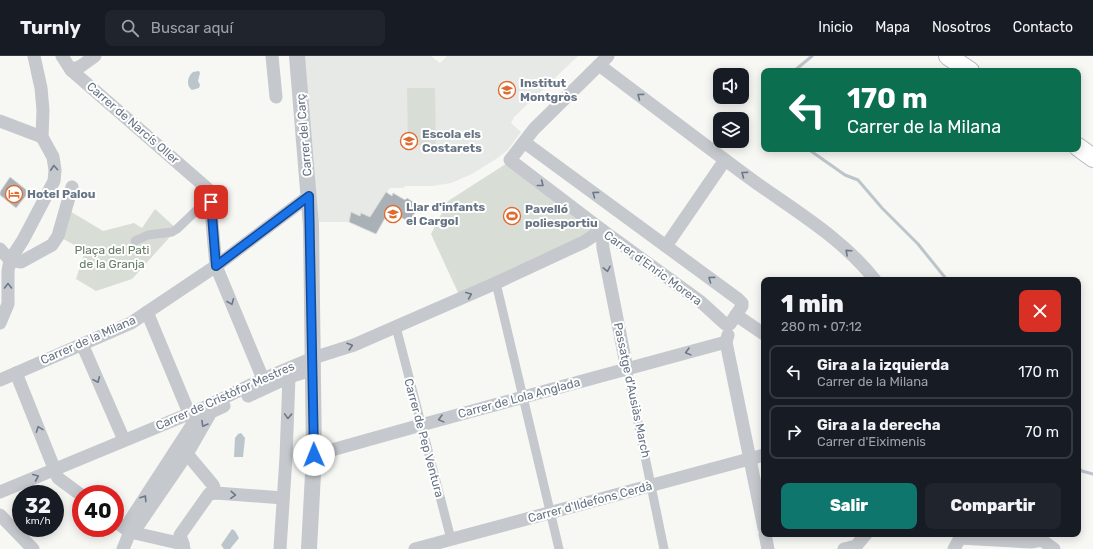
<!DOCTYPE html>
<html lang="es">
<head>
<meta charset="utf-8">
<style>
	body { margin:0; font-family:Rubik,sans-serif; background:#20242c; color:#f1f3f6; height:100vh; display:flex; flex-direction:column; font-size:15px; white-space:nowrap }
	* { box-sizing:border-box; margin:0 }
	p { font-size:13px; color:#9ea1a6 }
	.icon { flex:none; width:22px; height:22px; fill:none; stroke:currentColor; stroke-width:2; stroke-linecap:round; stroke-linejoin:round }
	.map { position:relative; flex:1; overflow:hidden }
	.panel { position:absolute; left:761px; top:221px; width:320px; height:260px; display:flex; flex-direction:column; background:#171b24; border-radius:8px; box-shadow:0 2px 10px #0003 }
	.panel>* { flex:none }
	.hud { position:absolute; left:761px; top:12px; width:320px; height:84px; border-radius:8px; box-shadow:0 2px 10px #0003; background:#0b6e4f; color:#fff; overflow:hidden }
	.buttons { position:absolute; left:713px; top:12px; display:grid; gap:8px }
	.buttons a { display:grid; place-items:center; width:36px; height:36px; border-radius:8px; background:#171b24; box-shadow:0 2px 10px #0003; font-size:20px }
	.speed { position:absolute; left:12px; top:429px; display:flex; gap:8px; font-size:20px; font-weight:700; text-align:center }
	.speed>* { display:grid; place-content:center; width:52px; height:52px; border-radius:50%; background:#171b24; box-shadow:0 2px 10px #0003; line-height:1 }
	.speed small { font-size:10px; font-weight:400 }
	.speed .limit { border:6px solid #d22; background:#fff; color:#111 }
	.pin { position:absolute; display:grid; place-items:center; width:34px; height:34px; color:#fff; margin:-17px; border-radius:8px; box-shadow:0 2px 6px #0006 }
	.me { position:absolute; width:44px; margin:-22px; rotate:359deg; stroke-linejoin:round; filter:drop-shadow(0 0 3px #0008) }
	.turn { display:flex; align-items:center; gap:14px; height:84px; padding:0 20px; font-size:18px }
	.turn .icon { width:52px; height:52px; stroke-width:2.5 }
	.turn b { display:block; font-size:28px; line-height:34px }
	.round { display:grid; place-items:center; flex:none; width:42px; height:42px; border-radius:8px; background:#20242c }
	.head { display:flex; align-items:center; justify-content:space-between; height:68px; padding:0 20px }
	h1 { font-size:24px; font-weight:800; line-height:30px }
	.action { display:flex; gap:8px; margin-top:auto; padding:8px 20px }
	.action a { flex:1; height:46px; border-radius:8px; background:#0f766e; color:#fff; font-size:16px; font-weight:800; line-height:46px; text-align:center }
	.action a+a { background:#20242c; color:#f1f3f6 }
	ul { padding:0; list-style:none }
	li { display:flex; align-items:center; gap:12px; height:54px; margin:0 8px 6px; padding:0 12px; border:2px solid #363941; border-radius:8px }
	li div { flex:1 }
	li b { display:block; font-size:15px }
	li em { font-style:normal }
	header { display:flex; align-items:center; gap:24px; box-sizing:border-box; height:56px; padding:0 20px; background:#171b24; border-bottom:1px solid #363941 }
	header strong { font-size:19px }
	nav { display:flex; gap:22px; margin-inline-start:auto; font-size:14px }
	.search { width:280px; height:36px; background:#20242c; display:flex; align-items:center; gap:10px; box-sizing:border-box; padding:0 14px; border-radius:8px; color:#9ea1a6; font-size:15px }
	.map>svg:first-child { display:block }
	.built { fill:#e7e9e7 }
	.green { fill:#d8ded5 }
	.water { fill:#bcc5cb }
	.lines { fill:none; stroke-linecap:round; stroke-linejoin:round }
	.stream { stroke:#bcc5cb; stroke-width:3 }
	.building { fill:#a9b0b6; stroke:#d8d9d7 }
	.secondary-casing { stroke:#b8bbc0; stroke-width:20 }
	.pedestrian { stroke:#c5c8cc; stroke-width:9 }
	.minor { stroke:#c5c8cc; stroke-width:13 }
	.tertiary { stroke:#c5c8cc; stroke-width:16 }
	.secondary { stroke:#fff; stroke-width:18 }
	.oneway { stroke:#6c7888 }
	.route-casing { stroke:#114b97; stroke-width:10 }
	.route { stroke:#1a73e8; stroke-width:7 }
	.labels { text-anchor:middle; stroke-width:4; stroke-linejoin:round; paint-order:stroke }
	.poi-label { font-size:12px; font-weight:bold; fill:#677484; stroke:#fff; text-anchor:start }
	.street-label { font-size:12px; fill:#677484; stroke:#fff }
	.park-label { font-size:12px; fill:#677c65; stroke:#fff }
</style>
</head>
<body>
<header>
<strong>Turnly</strong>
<div class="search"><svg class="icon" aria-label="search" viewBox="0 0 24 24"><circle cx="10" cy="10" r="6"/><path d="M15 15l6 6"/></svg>Buscar aquí</div>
<nav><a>Inicio</a><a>Mapa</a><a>Nosotros</a><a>Contacto</a></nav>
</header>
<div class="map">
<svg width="1093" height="493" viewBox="0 0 1093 493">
	<rect width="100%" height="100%" fill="#f7f7f4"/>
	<polygon class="built" points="297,0 431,0 440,7 447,0 578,0 514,61 511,67 521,76 507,95 496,103 472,118 451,127 432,130 405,130 404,132 390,132 370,161 361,157 360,160 351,156 349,166 311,166"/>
	<g class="green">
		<polygon points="407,32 435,32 436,89 408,89"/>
		<polygon points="512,104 602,174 461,243 431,178 448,145"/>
		<polygon points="155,153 177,173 132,223 96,235 76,223 85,195 58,180 68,154 103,175 134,167 142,172"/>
	</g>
	<g class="water">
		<path d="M199,15L200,17L198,25L200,29L199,32L192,34C186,30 187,21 193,16Z"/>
		<polygon points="241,377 245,382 243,401 234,401 235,382 238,378"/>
		<polygon points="232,473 235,475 239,482 230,493 224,493 221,489"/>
	</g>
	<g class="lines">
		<g class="stream">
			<polyline points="794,15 812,0"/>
			<polyline points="808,93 845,119 858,124 882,152 918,188 947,224"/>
			<polyline points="1078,412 1082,415 1093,418"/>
		</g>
	</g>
	<g class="building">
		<polygon points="10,121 29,136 16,152 0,139 0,136"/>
		<polygon points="386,136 392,140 393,137 405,144 407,142 419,150 409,166 399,160 395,167 385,162 376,178 349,166 351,156 360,160 361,157 370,161"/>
	</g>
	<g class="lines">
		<g class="secondary-casing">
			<g id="secondary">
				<polyline points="948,0 970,15"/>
				<polyline points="1078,91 1093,102"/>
			</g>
		</g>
		<g class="pedestrian">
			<polyline points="135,185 148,179 172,176 177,173 200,151 211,146"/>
			<polyline points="496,227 559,493"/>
			<polyline points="396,271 451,483"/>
			<polyline points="627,313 664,493"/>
		</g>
		<g class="minor">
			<polyline points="62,0 71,14 209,134 216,210 263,323"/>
			<polyline points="272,0 276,41"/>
			<path d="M599,9C651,48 703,88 755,126C797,156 843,183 875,224"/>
			<polyline points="71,14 81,10 95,0"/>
			<polyline points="0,65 42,81"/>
			<polyline points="524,86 738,243 742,247 742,250 730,268 727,269 724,267 701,246 602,174 510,104 534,73 608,0"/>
			<polyline points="602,174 603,192 627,313"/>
			<polyline points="666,190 725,104"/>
			<polyline points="0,193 10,204 21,206 52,189 58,180 72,131"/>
			<polyline points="147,256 189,357"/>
			<polyline points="736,259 764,278"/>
			<polyline points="0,267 8,248 8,215 10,204 23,184 54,125 55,114 53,101 42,81 43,54 41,32 34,0"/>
			<polyline points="728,279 726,286 764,472"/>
			<polyline points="82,288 124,384"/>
			<polyline points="16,317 58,422 81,439"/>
			<polyline points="0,324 131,267 216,210 309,140"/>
			<polyline points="248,340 289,321 312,314"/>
			<polyline points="187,398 213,429 216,437 283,442"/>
			<polyline points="314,399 421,369 726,286"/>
			<polyline points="0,436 203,352 263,323 313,302 354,289 496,227 584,186 602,174"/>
			<polyline points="0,459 33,493"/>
			<polyline points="115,465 130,476 183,488 184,493"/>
			<polyline points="130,476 137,471 187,398 211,356 224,350"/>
			<polyline points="765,478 768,493"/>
			<polyline points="1036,480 1054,493"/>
			<polyline points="960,482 1031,486 1042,484"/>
			<polyline points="183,488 180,479 209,438 216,437"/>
			<polyline points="123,493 130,476 129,466 203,352"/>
			<polyline points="280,493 286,401 289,321"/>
			<polyline points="415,493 764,399"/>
			<polyline points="844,493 856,490 866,478"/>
			<polyline points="954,493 962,478"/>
		</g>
		<polyline class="tertiary" points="297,0 311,170 314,399 309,493"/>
		<use href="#secondary" class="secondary"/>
	</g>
	<defs><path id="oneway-chevron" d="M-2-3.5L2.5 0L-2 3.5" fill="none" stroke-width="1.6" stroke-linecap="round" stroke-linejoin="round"/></defs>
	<g class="oneway">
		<use href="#oneway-chevron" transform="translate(640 40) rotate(-143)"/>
		<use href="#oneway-chevron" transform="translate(54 112) rotate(-94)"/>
		<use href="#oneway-chevron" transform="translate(744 118) rotate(-144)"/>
		<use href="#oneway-chevron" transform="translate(541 128) rotate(38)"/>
		<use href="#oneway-chevron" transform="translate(595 138) rotate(-144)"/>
		<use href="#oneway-chevron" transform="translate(848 196) rotate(-138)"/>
		<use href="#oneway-chevron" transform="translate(607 213) rotate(78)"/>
		<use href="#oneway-chevron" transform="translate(711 223) rotate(-144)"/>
		<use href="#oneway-chevron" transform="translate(8 230) rotate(-90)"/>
		<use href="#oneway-chevron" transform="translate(469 239) rotate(-23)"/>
		<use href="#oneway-chevron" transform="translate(231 246) rotate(68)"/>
		<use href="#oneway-chevron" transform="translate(350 290) rotate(-18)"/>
		<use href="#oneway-chevron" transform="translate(688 296) rotate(165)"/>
		<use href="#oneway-chevron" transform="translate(97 324) rotate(66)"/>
		<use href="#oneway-chevron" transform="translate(288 360) rotate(92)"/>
		<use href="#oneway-chevron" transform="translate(441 363) rotate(165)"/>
		<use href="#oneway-chevron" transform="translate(204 368) rotate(120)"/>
		<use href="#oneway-chevron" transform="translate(39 373) rotate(-111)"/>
		<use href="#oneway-chevron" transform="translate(36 421) rotate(-23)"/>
		<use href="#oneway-chevron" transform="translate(233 439) rotate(4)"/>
		<use href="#oneway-chevron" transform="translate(144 442) rotate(-57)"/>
	</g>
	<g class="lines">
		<g class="route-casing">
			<polyline id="route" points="211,146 216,210 309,140 314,399"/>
		</g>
		<use href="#route" class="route"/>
	</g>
	<defs>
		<g id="school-ring" transform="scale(0.9)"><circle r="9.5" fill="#fff" stroke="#df6a2d" stroke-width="1.5"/><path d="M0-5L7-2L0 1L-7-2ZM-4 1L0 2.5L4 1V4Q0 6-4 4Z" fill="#df6a2d"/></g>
		<g id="hotel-ring" transform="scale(0.9)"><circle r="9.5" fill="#fff" stroke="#df6a2d" stroke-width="1.5"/><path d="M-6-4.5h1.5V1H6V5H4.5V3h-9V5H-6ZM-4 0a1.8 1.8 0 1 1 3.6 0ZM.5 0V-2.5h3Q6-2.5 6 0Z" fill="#df6a2d"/></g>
		<g id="stadium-ring" transform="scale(0.9)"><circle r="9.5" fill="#fff" stroke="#df6a2d" stroke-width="1.5"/><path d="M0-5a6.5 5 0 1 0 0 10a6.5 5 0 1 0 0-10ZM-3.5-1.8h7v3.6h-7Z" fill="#df6a2d"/></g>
	</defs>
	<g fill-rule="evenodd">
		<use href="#school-ring" x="507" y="34"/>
		<use href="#school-ring" x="409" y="85"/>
		<use href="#hotel-ring" x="14" y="138"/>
		<use href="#school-ring" x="393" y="158"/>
		<use href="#stadium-ring" x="512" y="160"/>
	</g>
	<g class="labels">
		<g class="poi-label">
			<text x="520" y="31">Institut<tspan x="520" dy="14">Montgròs</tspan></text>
			<text x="422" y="82">Escola els<tspan x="422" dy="14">Costarets</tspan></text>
			<text x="27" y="142">Hotel Palou</text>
			<text x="406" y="155">Llar d'infants<tspan x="406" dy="14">el Cargol</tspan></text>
			<text x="525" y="157">Pavelló<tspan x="525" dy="14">poliesportiu</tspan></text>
		</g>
		<g class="street-label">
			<text transform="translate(133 67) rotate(41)" y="4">Carrer de Narcís Oller</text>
			<text transform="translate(304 79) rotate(-95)" y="4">Carrer del Carç</text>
			<text transform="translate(653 212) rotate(36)" y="4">Carrer d'Enric Morera</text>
			<text transform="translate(88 284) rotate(-24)" y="4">Carrer de la Milana</text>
			<text transform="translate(632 334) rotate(78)" y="4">Passatge d'Ausiàs March</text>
			<text transform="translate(225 340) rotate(-24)" y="4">Carrer de Cristòfor Mestres</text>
			<text transform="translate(519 342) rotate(-15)" y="4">Carrer de Lola Anglada</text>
			<text transform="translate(424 382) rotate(75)" y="4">Carrer de Pep Ventura</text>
			<text transform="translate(590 446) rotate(-15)" y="4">Carrer d'Ildefons Cerdà</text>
		</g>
		<g class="park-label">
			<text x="112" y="198">Plaça del Pati<tspan x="112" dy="14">de la Granja</tspan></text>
		</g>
	</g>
</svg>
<div class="buttons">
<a><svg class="icon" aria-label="sound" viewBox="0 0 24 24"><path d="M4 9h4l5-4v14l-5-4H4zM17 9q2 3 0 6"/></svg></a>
<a><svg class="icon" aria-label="layers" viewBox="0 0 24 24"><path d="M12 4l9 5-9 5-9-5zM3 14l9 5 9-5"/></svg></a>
</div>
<div class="speed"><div>32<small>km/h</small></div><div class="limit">40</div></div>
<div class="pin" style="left:211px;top:146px;background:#d93025"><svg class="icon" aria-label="arrive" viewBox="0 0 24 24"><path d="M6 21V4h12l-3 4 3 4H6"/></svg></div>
<svg class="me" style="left:314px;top:399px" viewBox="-20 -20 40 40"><circle r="19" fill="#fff"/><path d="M0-13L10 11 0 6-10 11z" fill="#1a73e8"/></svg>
<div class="hud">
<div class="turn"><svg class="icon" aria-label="left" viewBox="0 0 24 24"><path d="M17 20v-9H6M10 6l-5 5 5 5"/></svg><div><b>170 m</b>Carrer de la Milana</div></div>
</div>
<section class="panel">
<div class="head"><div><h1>1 min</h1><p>280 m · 07:12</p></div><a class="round" style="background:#d93025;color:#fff"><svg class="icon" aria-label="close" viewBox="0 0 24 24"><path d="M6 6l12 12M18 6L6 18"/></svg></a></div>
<ul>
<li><svg class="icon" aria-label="left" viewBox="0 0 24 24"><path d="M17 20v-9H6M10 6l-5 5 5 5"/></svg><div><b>Gira a la izquierda</b><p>Carrer de la Milana</p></div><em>170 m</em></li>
<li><svg class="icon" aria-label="right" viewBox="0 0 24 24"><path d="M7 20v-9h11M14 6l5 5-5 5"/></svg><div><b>Gira a la derecha</b><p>Carrer d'Eiximenis</p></div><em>70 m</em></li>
</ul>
<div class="action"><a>Salir</a><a>Compartir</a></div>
</section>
</div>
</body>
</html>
